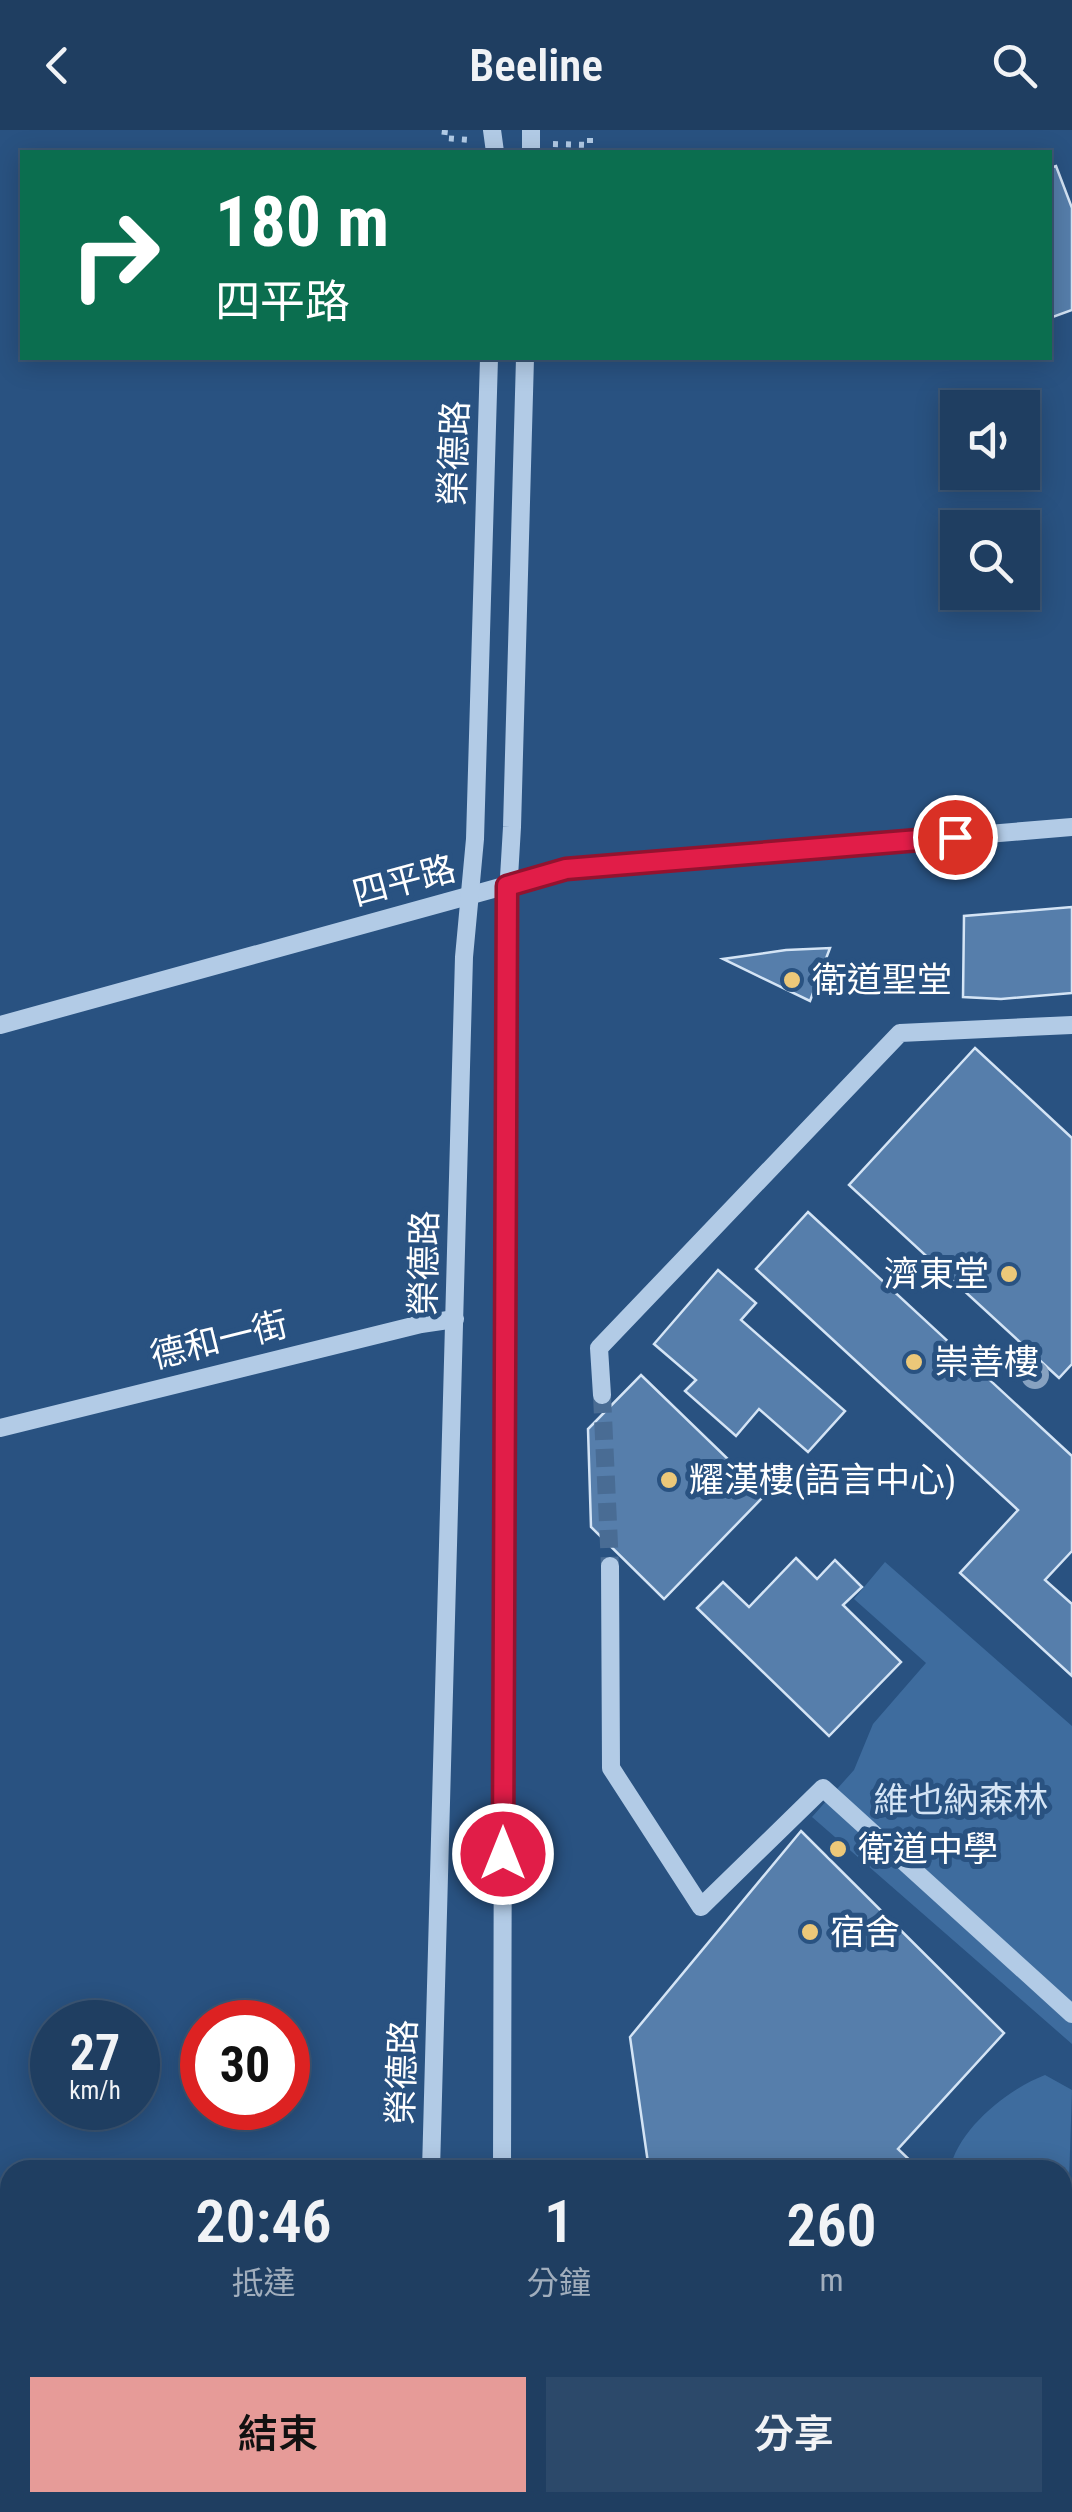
<!DOCTYPE html>
<html lang="zh-TW">
<head>
<meta charset="utf-8">
<style>
	body { margin:0; font-family:"Roboto Condensed","Noto Sans TC",sans-serif; background:#2c496a; color:#f1f3f6; height:100vh; display:flex; flex-direction:column; font-size:38px; white-space:nowrap }
	* { box-sizing:border-box; margin:0 }
	p { font-size:32px; color:#a1aebd }
	.icon { flex:none; width:55px; height:55px; fill:none; stroke:currentColor; stroke-width:2; stroke-linecap:round; stroke-linejoin:round }
	.map { position:relative; flex:1; overflow:hidden }
	.details { position:absolute; left:0px; top:2030px; width:1072px; height:352px; display:flex; flex-direction:column; background:#1f3e61; border-radius:30px 30px 0 0; box-shadow:0 5px 25px #0003,0 0 0 2px #3c5776 }
	.details>* { flex:none }
	.guide { position:absolute; left:20px; top:20px; width:1032px; height:210px; border-radius:0px; box-shadow:0 5px 25px #0003,0 0 0 2px #3c5776; background:#0b6e4f; color:#fff; overflow:hidden }
	.buttons { position:absolute; left:940px; top:260px; display:grid; gap:20px }
	.buttons a { display:grid; place-items:center; width:100px; height:100px; border-radius:0px; background:#1f3e61; box-shadow:0 5px 25px #0003,0 0 0 2px #3c5776; font-size:50px }
	.speed { position:absolute; left:30px; top:1870px; display:flex; gap:20px; font-size:50px; font-weight:700; text-align:center }
	.speed>* { display:grid; place-content:center; width:130px; height:130px; border-radius:50%; background:#1f3e61; box-shadow:0 5px 25px #0003,0 0 0 2px #3c5776; line-height:1 }
	.speed small { font-size:25px; font-weight:400 }
	.speed .limit { border:15px solid #d22; background:#fff; color:#111 }
	.pin { position:absolute; display:grid; place-items:center; width:85px; height:85px; color:#fff; margin:-42px; border:5px solid #fff; border-radius:50%; box-shadow:0 2px 10px #0007 }
	.me { position:absolute; width:110px; margin:-55px; rotate:0deg; stroke-linejoin:round; filter:drop-shadow(0 0 8px #0008) }
	.turn { display:flex; align-items:center; gap:35px; height:210px; padding:0 30px; font-size:45px }
	.turn .icon { width:130px; height:130px; stroke-width:2.5 }
	.turn b { display:block; font-size:70px; line-height:85px }
	.eta { display:flex; justify-content:space-evenly; align-items:center; height:170px; text-align:center }
	.eta b { font-size:60px; font-weight:600; line-height:70px }
	.cta { display:flex; gap:20px; margin-top:auto; padding:20px 30px }
	.cta a { flex:1; height:115px; border-radius:0px; background:#e69b98; color:#111; font-size:40px; font-weight:600; line-height:115px; text-align:center }
	.cta a+a { background:#2c496a; color:#f1f3f6 }
	header { display:flex; justify-content:space-between; align-items:center; height:130px; padding:0 30px; background:#1f3e61; font-size:45px; font-weight:600 }
	.map>svg:first-child { display:block }
	.green { fill:#3e6c9e }
	.building { fill:#567eab; stroke:#d4e4f5; stroke-width:2.5 }
	.lines { fill:none; stroke-linecap:round; stroke-linejoin:round }
	.minor-tunnel { stroke:#496c94; stroke-width:18; stroke-dasharray:18 9; stroke-linecap:butt }
	.path { stroke:#b2cbe6; stroke-width:6; stroke-dasharray:5 8; stroke-linecap:butt }
	.minor { stroke:#b2cbe6; stroke-width:18 }
	.tree { fill:#87a2c1 }
	.route-casing { stroke:#92132f; stroke-width:25 }
	.route { stroke:#e11d48; stroke-width:18 }
	.poi-dot { fill:#ecc879; stroke:#295281; stroke-width:4 }
	.labels { text-anchor:middle; stroke-width:10; stroke-linejoin:round; paint-order:stroke }
	.street-label { font-size:35px; fill:#fff; stroke:#295281 }
	.poi-label { font-size:35px; fill:#fff; stroke:#295281; text-anchor:start }
	.park-label { font-size:35px; fill:#d4e4f5; stroke:#295281 }
</style>
</head>
<body>
<header><svg class="icon" aria-label="back" viewBox="0 0 24 24"><path d="M15 5l-7 7 7 7"/></svg>Beeline<svg class="icon" aria-label="search" viewBox="0 0 24 24"><circle cx="10" cy="10" r="6"/><path d="M15 15l6 6"/></svg></header>
<div class="map">
<svg width="1072" height="2382" viewBox="0 0 1072 2382">
	<rect width="100%" height="100%" fill="#295281"/>
	<g class="green">
		<polygon points="885,1432 1072,1596 1072,1914 812,1687 854,1640 873,1594 926,1533 854,1469"/>
		<path d="M1045,1945L1072,1960L1069,2051L1063,2057L1062,2040H950C957,2000 1008,1959 1045,1945Z"/>
	</g>
	<g class="building">
		<polygon points="1056,36 1072,78 1072,180 1050,188 1050,38"/>
		<polygon points="1072,777 1072,863 1001,869 963,867 964,786"/>
		<polygon points="830,818 810,871 723,829 786,820"/>
		<polygon points="975,918 1072,1008 1072,1234 1059,1248 849,1055"/>
		<polygon points="808,1082 1072,1326 1072,1421 1045,1450 1072,1474 1072,1546 960,1443 1018,1380 756,1139"/>
		<polygon points="718,1140 756,1173 741,1190 845,1281 808,1322 759,1279 736,1306 685,1261 696,1250 654,1214"/>
		<polygon points="641,1245 765,1365 664,1469 591,1397 588,1299"/>
		<polygon points="796,1428 817,1449 835,1430 862,1457 843,1475 901,1532 829,1606 697,1478 723,1452 749,1477"/>
		<polygon points="801,1701 1004,1903 898,2019 920,2040 649,2040 630,1907"/>
	</g>
	<g class="lines">
		<polyline class="minor-tunnel" points="602,1265 610,1436"/>
		<g class="path">
			<polyline points="445,0 444,8 470,10"/>
			<polyline points="553,14 590,15 590,0"/>
			<polyline points="1062,2087 1072,2073"/>
		</g>
		<g class="minor">
			<polyline points="492,0 495,22"/>
			<polyline points="531,0 531,22"/>
			<polyline points="0,895 566,739 1072,697"/>
			<polyline points="602,1265 599,1218 900,903 1072,895"/>
			<polyline points="0,1298 421,1194 455,1189"/>
			<polyline points="610,1436 611,1638 701,1777 823,1658 1072,1884"/>
			<polyline points="431,2040 464,827 475,709 489,228"/>
			<polyline points="502,2040 505,814 512,697 525,228"/>
			<polyline points="1062,2349 1072,2350"/>
			<polyline points="422,2382 422,2372"/>
			<polyline points="487,2382 487,2372"/>
			<polyline points="942,2382 944,2372"/>
		</g>
	</g>
	<circle class="tree" cx="1035" cy="1245" r="14"/>
	<g class="lines">
		<g class="route-casing">
			<polyline id="route" points="503,1724 507,756 566,739 955,707"/>
		</g>
		<use href="#route" class="route"/>
	</g>
	<g class="poi-dot">
		<circle cx="792" cy="850" r="10"/>
		<circle cx="1009" cy="1144" r="10"/>
		<circle cx="914" cy="1232" r="10"/>
		<circle cx="669" cy="1350" r="10"/>
		<circle cx="838" cy="1719" r="10"/>
		<circle cx="810" cy="1802" r="10"/>
	</g>
	<g class="labels">
		<g class="street-label">
			<text transform="translate(454 323) rotate(-88)" y="12">榮德路</text>
			<text transform="translate(404 751) rotate(-15)" y="12">四平路</text>
			<text transform="translate(424 1133) rotate(-89)" y="12">榮德路</text>
			<text transform="translate(219 1210) rotate(-14)" y="12">德和一街</text>
			<text transform="translate(402 1942) rotate(-88)" y="12">榮德路</text>
		</g>
		<g class="poi-label">
			<text x="812" y="862">衛道聖堂</text>
			<text x="989" y="1156" text-anchor="end">濟東堂</text>
			<text x="934" y="1244">崇善樓</text>
			<text x="689" y="1362">耀漢樓(語言中心)</text>
			<text x="858" y="1731">衛道中學</text>
			<text x="830" y="1814">宿舍</text>
		</g>
		<g class="park-label">
			<text x="961" y="1682">維也納森林</text>
		</g>
	</g>
</svg>
<div class="buttons">
<a><svg class="icon" aria-label="sound" viewBox="0 0 24 24"><path d="M4 9h4l5-4v14l-5-4H4zM17 9q2 3 0 6"/></svg></a>
<a><svg class="icon" aria-label="search" viewBox="0 0 24 24"><circle cx="10" cy="10" r="6"/><path d="M15 15l6 6"/></svg></a>
</div>
<div class="speed"><div>27<small>km/h</small></div><div class="limit">30</div></div>
<div class="pin" style="left:955px;top:707px;background:#d93025"><svg class="icon" aria-label="arrive" viewBox="0 0 24 24"><path d="M6 21V4h12l-3 4 3 4H6"/></svg></div>
<svg class="me" style="left:503px;top:1724px" viewBox="-20 -20 40 40"><circle r="17" fill="#e11d48" stroke="#fff" stroke-width="3"/><path d="M0-11L8 9 0 5-8 9z" fill="#fff"/></svg>
<div class="guide">
<div class="turn"><svg class="icon" aria-label="right" viewBox="0 0 24 24"><path d="M7 20v-9h11M14 6l5 5-5 5"/></svg><div><b>180 m</b>四平路</div></div>
</div>
<section class="details">
<div class="eta">
<div><b>20:46</b><p>抵達</p></div>
<div><b>1</b><p>分鐘</p></div>
<div><b>260</b><p>m</p></div>
</div>
<div class="cta"><a>結束</a><a>分享</a></div>
</section>
</div>
</body>
</html>
